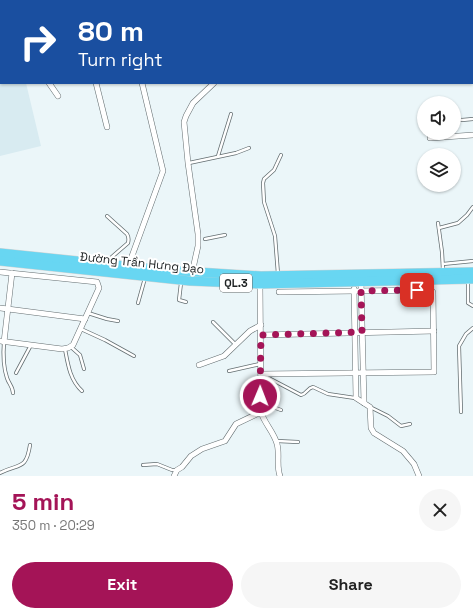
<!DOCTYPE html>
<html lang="en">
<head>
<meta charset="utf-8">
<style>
	body { margin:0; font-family:"Space Grotesk",sans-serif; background:#f6f6f6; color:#222; height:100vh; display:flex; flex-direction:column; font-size:15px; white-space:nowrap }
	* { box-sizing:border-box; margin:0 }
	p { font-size:13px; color:#767676 }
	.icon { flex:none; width:22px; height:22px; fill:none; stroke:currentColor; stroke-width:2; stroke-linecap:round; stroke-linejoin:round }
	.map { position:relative; height:476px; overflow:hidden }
	.sheet { display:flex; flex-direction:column; background:#fff; flex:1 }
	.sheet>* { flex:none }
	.banner { position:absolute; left:0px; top:0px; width:473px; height:84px; box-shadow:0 1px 3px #0004; background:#1a4fa0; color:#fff; overflow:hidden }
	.tools { position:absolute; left:417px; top:96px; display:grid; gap:8px }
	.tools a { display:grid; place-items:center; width:44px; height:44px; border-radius:50%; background:#fff; box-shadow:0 1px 3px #0004; font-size:20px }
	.pin { position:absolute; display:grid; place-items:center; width:34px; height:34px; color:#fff; margin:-17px; border-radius:8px; box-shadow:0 2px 6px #0006 }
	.me { position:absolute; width:44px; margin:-22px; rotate:1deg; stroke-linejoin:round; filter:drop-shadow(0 0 3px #0008) }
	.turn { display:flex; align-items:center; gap:14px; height:84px; padding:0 12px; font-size:18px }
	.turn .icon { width:52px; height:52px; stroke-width:2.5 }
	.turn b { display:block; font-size:28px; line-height:34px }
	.round { display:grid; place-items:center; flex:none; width:42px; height:42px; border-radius:21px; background:#f6f6f6 }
	.overview { display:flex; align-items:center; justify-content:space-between; height:68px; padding:0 12px }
	h1 { font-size:24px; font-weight:600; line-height:30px; color:#a41457 }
	.button { display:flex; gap:8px; margin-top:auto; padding:8px 12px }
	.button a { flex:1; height:46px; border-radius:24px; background:#a41457; color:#fff; font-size:16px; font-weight:600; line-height:46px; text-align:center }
	.button a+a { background:#f6f6f6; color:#222 }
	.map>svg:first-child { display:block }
	.built { fill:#d8ebf1 }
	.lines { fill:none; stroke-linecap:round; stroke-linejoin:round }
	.lane-casing { stroke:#636d70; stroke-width:4 }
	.street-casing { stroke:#636d70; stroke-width:6 }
	.highway-casing { stroke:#d2d3d3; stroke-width:10 }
	.lane { stroke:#fff; stroke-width:2.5 }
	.street { stroke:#fff; stroke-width:5 }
	.highway { stroke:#68d6f2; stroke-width:9 }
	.route { stroke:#a41457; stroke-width:7; stroke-dasharray:0 12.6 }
	.labels { text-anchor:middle; stroke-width:4; stroke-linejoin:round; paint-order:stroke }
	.shield { fill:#fff; stroke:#626465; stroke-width:1 }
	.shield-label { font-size:11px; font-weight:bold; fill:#1e2223 }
	.street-label { font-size:12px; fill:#1e2223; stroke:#fff }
</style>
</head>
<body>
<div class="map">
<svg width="473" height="476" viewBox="0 0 473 476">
	<rect width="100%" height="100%" fill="#ebf6f9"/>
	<polygon class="built" points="0,0 5,1 1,1 1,83 26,83 41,146 0,156"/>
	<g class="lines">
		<g class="lane-casing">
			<g id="lane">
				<polyline points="454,119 462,120 473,119"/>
				<polyline points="218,156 231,114"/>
				<polyline points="189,163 236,153 249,148"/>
				<polyline points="438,223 442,252 443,270"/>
				<polyline points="439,228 458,223 467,215 473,207"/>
				<polyline points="205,239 225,235"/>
				<path d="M106,262L128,243C129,239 129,237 127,234L107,216"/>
				<polyline points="443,264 473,261"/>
				<polyline points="278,274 275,236 264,202 263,183 264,179 274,170 281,155"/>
				<polyline points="468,282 468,303 473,306"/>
				<polyline points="181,283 179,300 186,302"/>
				<polyline points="138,303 145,278"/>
				<polyline points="88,313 107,319 118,321"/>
				<polyline points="213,322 235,344"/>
				<polyline points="81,329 105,340 134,356"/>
				<path d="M4,342C3,354 3,366 7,378C9,384 13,387 13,393"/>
				<polyline points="71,347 80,355 84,369"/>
				<path d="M65,349C68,365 70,380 82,391"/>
				<polyline points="229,371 260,364"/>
				<polyline points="16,373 31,345"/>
				<path d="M263,375L301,395C307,394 307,388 313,387L328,394L355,398"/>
				<polyline points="370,407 388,416 401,426 410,424"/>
				<polyline points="260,409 273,407 281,410"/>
				<polyline points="461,412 459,346 466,334 473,328"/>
				<polyline points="277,441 298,442"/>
				<polyline points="143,465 157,464 172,470 177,470"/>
				<path d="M0,473C19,463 26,471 30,445"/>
			</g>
		</g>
		<g class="street-casing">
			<g id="street">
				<polyline points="9,0 9,1"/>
				<polyline points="77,0 77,1"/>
				<polyline points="123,0 123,1"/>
				<polyline points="165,0 165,1"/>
				<polyline points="203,0 203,1"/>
				<polyline points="327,1 329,0"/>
				<polyline points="49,83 58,96"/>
				<polyline points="96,83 107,127"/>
				<polyline points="430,138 473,135"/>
				<polyline points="128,267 163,171 142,83"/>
				<polyline points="0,272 97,282 99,288 73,345 68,348 62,349 0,341"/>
				<polyline points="192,273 198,246 198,234 188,163 184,122 186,116 193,103 214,83"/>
				<polyline points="361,282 364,403"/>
				<path d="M260,284L261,412C264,423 274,432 277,444C280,454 276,465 280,476"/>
				<polyline points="354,289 356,398 370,407 371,428 374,433 403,451 414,464 419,476"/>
				<polyline points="0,308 85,319"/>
				<polyline points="261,335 434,331"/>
				<polyline points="4,342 12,273"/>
				<polyline points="199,365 224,356 250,331 261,325"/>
				<polyline points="261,374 434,372 433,292 431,290 279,292"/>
				<polyline points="174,476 177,470 182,467 191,456 202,449 225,441 236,424 261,412"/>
			</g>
		</g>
		<g class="highway-casing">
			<g id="highway">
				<polyline points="0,253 165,270 261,276 473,272"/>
				<polyline points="0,261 190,281 260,284 473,279"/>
			</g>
		</g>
		<use href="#lane" class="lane"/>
		<use href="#street" class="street"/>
		<use href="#highway" class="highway"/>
	</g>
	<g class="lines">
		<polyline class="route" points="260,396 261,335 362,332 361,291 417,290"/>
	</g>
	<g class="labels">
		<rect class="shield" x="220" y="274" width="32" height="18" rx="3"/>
		<g class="shield-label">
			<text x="236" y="287">QL.3</text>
		</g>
		<g class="street-label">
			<text transform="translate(142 263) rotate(6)" y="4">Đường Trần Hưng Đạo</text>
		</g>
	</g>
</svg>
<div class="tools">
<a><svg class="icon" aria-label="sound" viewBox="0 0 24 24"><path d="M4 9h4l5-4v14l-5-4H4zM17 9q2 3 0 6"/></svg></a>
<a><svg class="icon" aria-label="layers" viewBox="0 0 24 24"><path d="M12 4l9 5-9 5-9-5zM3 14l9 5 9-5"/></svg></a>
</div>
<div class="pin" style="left:417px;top:290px;background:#d93025"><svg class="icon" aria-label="arrive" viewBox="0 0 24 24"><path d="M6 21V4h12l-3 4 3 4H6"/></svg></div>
<svg class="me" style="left:260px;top:396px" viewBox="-20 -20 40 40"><circle r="17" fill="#a41457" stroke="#fff" stroke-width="3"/><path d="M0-11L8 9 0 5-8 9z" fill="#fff"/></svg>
<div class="banner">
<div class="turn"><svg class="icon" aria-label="right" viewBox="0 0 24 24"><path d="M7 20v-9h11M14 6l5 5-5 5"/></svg><div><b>80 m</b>Turn right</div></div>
</div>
</div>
<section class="sheet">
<div class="overview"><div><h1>5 min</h1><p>350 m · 20:29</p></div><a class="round"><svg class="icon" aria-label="close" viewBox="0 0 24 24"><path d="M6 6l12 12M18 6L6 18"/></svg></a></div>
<div class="button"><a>Exit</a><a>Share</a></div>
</section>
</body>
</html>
